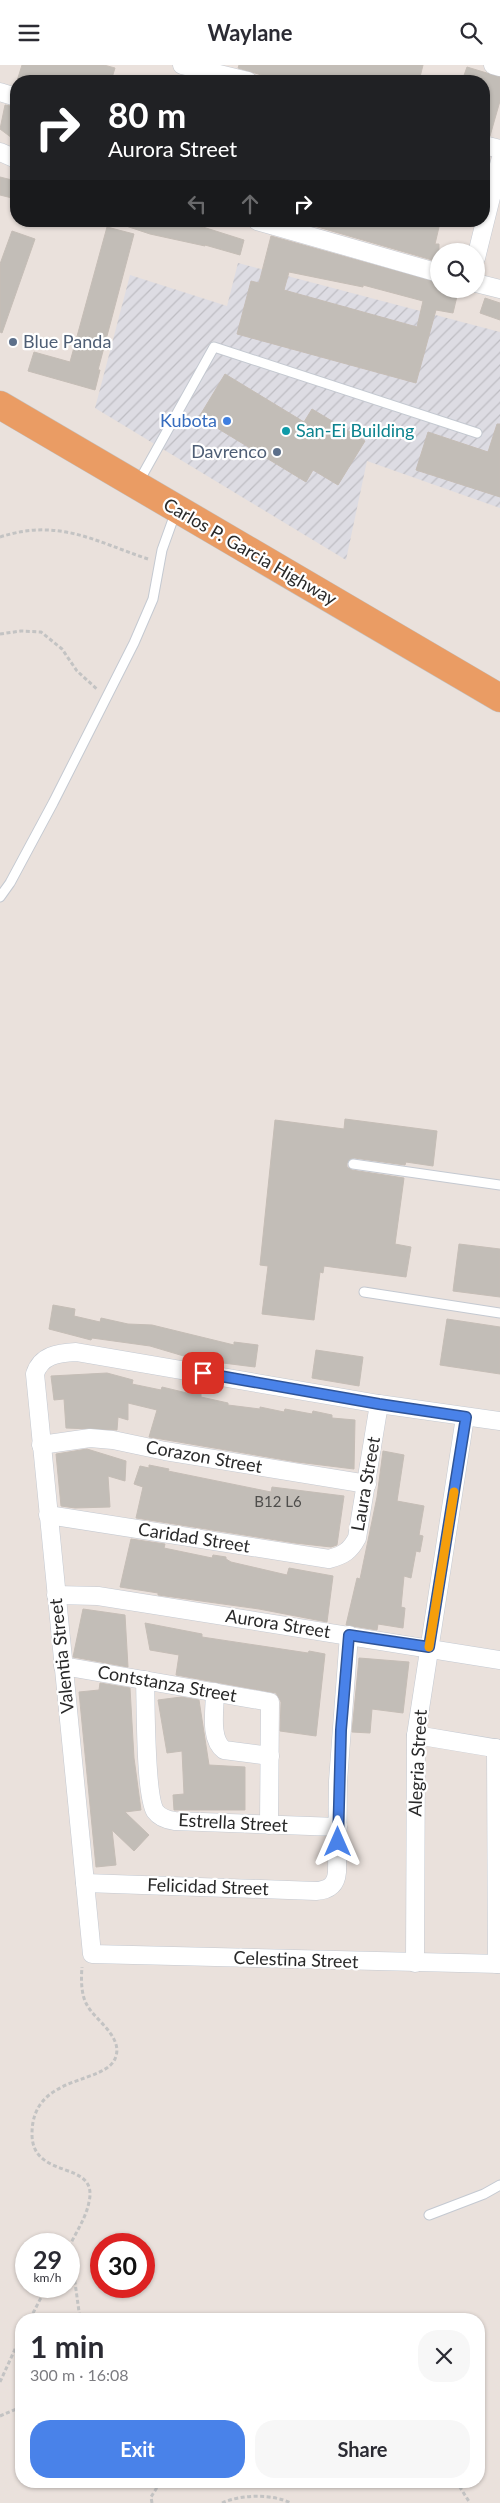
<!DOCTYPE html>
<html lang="en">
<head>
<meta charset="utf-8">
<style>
	body { margin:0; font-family:Lato,sans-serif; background:#f7f7f7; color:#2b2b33; height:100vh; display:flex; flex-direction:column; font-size:19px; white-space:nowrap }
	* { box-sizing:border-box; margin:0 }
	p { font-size:16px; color:#7c7c81 }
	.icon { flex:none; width:28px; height:28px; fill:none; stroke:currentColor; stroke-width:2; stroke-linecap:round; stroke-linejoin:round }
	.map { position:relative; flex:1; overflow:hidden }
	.details { position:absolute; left:15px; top:2248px; width:470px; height:175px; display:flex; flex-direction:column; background:#fff; border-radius:20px; box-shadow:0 1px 4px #0004 }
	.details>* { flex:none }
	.hud { position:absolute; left:10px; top:10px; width:480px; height:152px; border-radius:20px; box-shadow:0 1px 4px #0004; background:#202124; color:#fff; overflow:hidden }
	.tools { position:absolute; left:430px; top:178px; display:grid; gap:10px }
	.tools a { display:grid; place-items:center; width:55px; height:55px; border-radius:50%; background:#fff; box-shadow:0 1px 4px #0004; font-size:25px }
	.speed { position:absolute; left:15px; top:2168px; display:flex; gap:10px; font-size:25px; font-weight:700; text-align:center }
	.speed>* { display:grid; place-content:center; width:65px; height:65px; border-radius:50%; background:#fff; box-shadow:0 1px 4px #0004; line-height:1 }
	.speed small { font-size:12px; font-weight:400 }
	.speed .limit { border:8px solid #d22; background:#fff; color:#111 }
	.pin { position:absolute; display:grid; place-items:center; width:42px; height:42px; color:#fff; margin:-21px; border-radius:10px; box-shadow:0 2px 8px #0006 }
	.me { position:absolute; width:55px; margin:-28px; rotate:0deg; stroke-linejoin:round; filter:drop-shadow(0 0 4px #0008) }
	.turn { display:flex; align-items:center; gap:18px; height:105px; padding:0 15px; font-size:22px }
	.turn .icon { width:65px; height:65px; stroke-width:2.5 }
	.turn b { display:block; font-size:35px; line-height:42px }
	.lanes { display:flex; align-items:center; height:48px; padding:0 15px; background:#0003; justify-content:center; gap:25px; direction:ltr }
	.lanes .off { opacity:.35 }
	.round { display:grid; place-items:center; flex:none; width:52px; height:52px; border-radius:20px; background:#f7f7f7 }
	.summary { display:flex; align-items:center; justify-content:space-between; height:85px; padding:0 15px }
	h1 { font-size:30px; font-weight:700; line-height:38px }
	.action { display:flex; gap:10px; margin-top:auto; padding:10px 15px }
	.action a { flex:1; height:58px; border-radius:20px; background:#4982e9; color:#fff; font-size:20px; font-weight:700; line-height:58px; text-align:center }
	.action a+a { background:#f7f7f7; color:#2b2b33 }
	header { display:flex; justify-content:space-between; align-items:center; height:65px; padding:0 15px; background:#fff; font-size:22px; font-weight:700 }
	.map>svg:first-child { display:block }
	.industrial { fill:url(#industrial-furrows) }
	.building { fill:#c2bdb7; stroke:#c5bdb6; fill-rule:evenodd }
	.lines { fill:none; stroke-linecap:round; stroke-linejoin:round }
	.service-casing { stroke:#c4c9d1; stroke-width:11 }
	.minor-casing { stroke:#c4c9d1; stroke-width:19 }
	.trunk-casing { stroke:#c3c3c3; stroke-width:29 }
	.path { stroke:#c3c3c3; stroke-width:3; stroke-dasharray:4 2.5; stroke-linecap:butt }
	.service { stroke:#fff; stroke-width:9 }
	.minor { stroke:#fff; stroke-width:18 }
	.trunk { stroke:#ea9c64; stroke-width:28 }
	.route-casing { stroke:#2f5497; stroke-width:12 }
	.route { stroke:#4982e9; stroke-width:9 }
	.slow { stroke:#f59e0b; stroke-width:9 }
	.service-dot { fill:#5c6f8a; stroke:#fff; stroke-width:2 }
	.shop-dot { fill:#3f7fe0; stroke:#fff; stroke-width:2 }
	.culture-dot { fill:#0f9aa8; stroke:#fff; stroke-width:2 }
	.labels { text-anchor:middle; stroke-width:4.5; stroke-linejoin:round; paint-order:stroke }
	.number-label { font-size:15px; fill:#4f4e4c }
	.service-label { font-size:18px; fill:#4e5e75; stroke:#fff; text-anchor:start }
	.shop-label { font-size:18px; fill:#366cbe; stroke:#fff; text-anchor:end }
	.culture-label { font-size:18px; fill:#0d838f; stroke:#fff; text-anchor:start }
	.street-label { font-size:18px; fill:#292929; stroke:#fff }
</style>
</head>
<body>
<header><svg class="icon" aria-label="menu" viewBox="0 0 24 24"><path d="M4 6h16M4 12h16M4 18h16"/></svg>Waylane<svg class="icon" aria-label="search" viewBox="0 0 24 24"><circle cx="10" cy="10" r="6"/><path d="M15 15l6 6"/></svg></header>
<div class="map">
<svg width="500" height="2438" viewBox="0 0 500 2438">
	<defs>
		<pattern id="industrial-furrows" width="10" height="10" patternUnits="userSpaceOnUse" patternTransform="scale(1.25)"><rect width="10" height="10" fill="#dddce3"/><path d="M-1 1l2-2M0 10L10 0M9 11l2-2" fill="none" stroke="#bebdc3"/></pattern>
	</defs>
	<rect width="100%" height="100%" fill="#eae1dc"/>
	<polygon class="industrial" points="238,198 500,267 500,443 367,396 346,495 95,343 130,210 227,241"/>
	<g class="building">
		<polygon points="22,0 104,0 115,3 111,16 17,16"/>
		<polygon points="239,0 423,0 419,16 282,16 238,3"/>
		<polygon points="467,2 500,12 500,36 490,71 484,70 484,16 462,16"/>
		<polygon points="5,40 16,42 16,76 0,64"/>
		<polygon points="0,112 16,116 16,134 0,130"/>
		<polygon points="120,156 184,156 244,175 240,190 205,180 205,181 150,169 120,159"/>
		<polygon points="297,156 419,156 439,162 435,179 439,179 439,197"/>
		<polygon points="107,162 134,169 98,305 100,305 95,325 28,306 34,287 70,297"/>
		<polygon points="12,166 35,174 2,268 0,267 0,199"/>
		<path d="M271,171L439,218V224L458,227L453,248L436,245L416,318L237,269L251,216L259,218ZM289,207L363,222V220L423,236L417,262L284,225Z"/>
		<polygon points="485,233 500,238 500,255 480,248"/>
		<polygon points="225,309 304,357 312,344 365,376 338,420 313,405 306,417 199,352"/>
		<polygon points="497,359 500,359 500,432 416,405 428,367 488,387"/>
		<polygon points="345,1054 437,1066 433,1101 406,1097 405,1100 354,1093 347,1098 347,1102 352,1105 404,1113 395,1179 411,1182 406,1212 324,1201 323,1208 320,1207 314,1255 262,1249 268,1201 260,1200 275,1055 344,1064"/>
		<polygon points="459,1179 500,1184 500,1232 453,1226"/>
		<polygon points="53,1240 75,1244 74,1251 100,1257 101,1253 128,1259 152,1260 234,1280 234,1277 258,1280 255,1302 215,1297 214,1300 150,1281 92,1273 91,1275 49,1264"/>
		<polygon points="447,1254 500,1262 500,1309 440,1300"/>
		<polygon points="316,1285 363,1292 359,1321 312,1313"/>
		<polygon points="107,1308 133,1315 132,1319 161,1325 162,1322 187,1328 201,1329 201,1332 228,1338 228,1340 260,1344 260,1342 284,1347 285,1344 312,1349 313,1346 332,1350 332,1353 355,1355 354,1404 297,1397 149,1372 157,1345 128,1338 128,1355 118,1352 117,1365 66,1363 64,1334 54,1335 51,1311"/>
		<polygon points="87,1384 126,1396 125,1416 108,1411 110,1442 75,1443 61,1441 56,1389"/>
		<polygon points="383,1386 404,1390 397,1436 424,1441 419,1470 423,1471 420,1487 416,1486 411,1513 404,1511 401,1542 405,1543 403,1563 378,1559 377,1565 346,1560 357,1513 360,1514 377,1432"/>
		<polygon points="149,1400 169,1404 168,1406 271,1427 272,1422 344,1431 337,1480 331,1482 295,1478 136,1453 143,1422 134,1419 140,1401 149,1403"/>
		<polygon points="131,1474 165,1479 164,1483 212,1493 213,1490 226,1492 226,1494 231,1497 287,1510 289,1503 333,1511 327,1557 259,1544 158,1530 158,1528 120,1522"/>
		<polygon points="83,1544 125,1550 128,1602 73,1592"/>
		<polygon points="145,1558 202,1569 202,1572 308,1588 309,1586 325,1589 316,1671 280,1666 281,1637 276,1628 176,1610 179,1590 150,1585"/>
		<polygon points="359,1593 409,1597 403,1648 372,1644 370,1668 352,1667"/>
		<polygon points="100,1618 130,1623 134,1693 141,1745 125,1747 149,1770 134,1786 112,1765 116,1800 96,1802 79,1627 99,1625"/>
		<polygon points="181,1632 199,1635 209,1700 245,1702 245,1745 174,1745 173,1730 184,1729 182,1686 167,1688 158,1635"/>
	</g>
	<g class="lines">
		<g class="service-casing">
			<g id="service">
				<polyline points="138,418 214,282 477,368"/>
				<polyline points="0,832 10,818 53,738 134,578 153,534 162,485 176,446"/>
				<polyline points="353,1099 500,1120"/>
				<polyline points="364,1227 500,1248"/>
				<polyline points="429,2150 484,2129 500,2120"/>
			</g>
		</g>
		<g class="minor-casing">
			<g id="minor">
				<polyline points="182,0 248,16"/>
				<polyline points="493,0 500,2"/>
				<polyline points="0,27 16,32"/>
				<polyline points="484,80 500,84"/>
				<polyline points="0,87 16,94"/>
				<polyline points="257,156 439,208"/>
				<polyline points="476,193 500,96"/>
				<polyline points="476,218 500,224"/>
				<path d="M500,1356L379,1339L76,1287C58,1288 41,1290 35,1309L92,1889L500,1899"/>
				<polyline points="41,1380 90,1373 113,1375 165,1386 367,1419"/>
				<path d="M48,1450L329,1494C344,1490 350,1486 357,1473L379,1339"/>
				<polyline points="56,1530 98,1531 500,1595"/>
				<polyline points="63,1601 270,1637 269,1760"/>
				<path d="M145,1615C146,1641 145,1728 155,1746C160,1753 167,1755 175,1756L338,1762"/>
				<path d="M215,1627C215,1644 209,1674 224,1685L270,1691"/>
				<polyline points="416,1670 500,1684"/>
				<polyline points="496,1683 497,1899"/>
				<path d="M85,1818L316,1826C329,1825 336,1820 337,1807L338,1716L349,1570"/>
				<polyline points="415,1898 416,1670 465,1352"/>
			</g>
		</g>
		<g class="trunk-casing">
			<polyline id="trunk" points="0,340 500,633"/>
		</g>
		<g class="path">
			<path d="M0,472C59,453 94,476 148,494"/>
			<polyline points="0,569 21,566 41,567 62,584 77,606 98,625"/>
			<path d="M69,2182C76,2167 86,2153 89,2137C99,2094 33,2116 32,2070C31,2007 108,2021 116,1991C122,1971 95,1955 87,1940C81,1930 81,1914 82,1902"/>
			<polyline points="69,2197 74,2210 80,2254"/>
			<polyline points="30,2254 47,2221"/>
			<polyline points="0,2317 21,2271"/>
			<polyline points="0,2351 21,2342"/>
			<polyline points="456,2416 470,2438"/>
			<polyline points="152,2438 151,2432 161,2416"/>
			<path d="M222,2438C242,2429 272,2429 291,2438"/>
		</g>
		<use href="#service" class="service"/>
		<use href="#minor" class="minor"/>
		<use href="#trunk" class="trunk"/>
	</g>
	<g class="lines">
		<g class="route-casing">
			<polyline id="route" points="203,1308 379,1339 466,1352 429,1582 349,1570 341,1665 338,1777"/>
		</g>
		<use href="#route" class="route"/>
		<polyline class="slow" points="429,1582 454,1427"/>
	</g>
	<g class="service-dot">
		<circle cx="13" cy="277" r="5"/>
		<circle cx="277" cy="387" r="5"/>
	</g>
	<circle class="shop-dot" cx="227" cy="356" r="5"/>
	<circle class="culture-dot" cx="286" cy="366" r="5"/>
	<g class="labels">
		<g class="number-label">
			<text x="278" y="1442">B12 L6</text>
		</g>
		<g class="service-label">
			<text x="23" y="283">Blue Panda</text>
			<text x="267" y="393" text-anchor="end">Davrenco</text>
		</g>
		<g class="shop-label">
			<text x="217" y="362">Kubota</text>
		</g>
		<g class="culture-label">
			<text x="296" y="372">San-Ei Building</text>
		</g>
		<g class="street-label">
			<text transform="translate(250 487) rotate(30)" y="6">Carlos P. Garcia Highway</text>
			<text transform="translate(204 1392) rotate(10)" y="6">Corazon Street</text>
			<text transform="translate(366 1419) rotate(-80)" y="6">Laura Street</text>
			<text transform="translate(194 1473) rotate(9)" y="6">Caridad Street</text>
			<text transform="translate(278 1559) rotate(9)" y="6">Aurora Street</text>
			<text transform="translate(62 1591) rotate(-96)" y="6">Valentia Street</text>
			<text transform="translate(167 1619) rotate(10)" y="6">Contstanza Street</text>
			<text transform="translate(418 1698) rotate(-87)" y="6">Alegria Street</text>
			<text transform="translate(233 1758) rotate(3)" y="6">Estrella Street</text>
			<text transform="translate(208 1822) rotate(2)" y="6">Felicidad Street</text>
			<text transform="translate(296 1895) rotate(2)" y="6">Celestina Street</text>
		</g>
	</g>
</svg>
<div class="tools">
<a><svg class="icon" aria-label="search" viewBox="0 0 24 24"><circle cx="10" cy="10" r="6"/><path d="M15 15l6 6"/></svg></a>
</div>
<div class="speed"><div>29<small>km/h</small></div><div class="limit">30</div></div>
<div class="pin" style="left:203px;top:1308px;background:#d93025"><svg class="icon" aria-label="arrive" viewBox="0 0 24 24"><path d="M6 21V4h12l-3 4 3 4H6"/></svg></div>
<svg class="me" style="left:338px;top:1777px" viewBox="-20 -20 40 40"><path d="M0-17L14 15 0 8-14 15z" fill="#4982e9" stroke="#fff" stroke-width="4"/></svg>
<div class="hud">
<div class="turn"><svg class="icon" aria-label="right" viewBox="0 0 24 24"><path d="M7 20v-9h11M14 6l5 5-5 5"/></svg><div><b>80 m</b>Aurora Street</div></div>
<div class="lanes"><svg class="icon off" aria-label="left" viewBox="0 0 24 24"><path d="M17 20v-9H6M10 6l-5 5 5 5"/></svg><svg class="icon off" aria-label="ahead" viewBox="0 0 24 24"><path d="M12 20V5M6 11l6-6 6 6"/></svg><svg class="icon" aria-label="right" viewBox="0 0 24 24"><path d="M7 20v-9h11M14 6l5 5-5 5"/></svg></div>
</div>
<section class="details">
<div class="summary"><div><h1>1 min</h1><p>300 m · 16:08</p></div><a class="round"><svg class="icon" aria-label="close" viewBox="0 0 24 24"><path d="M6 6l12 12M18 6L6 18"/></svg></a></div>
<div class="action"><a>Exit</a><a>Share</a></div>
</section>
</div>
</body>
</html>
